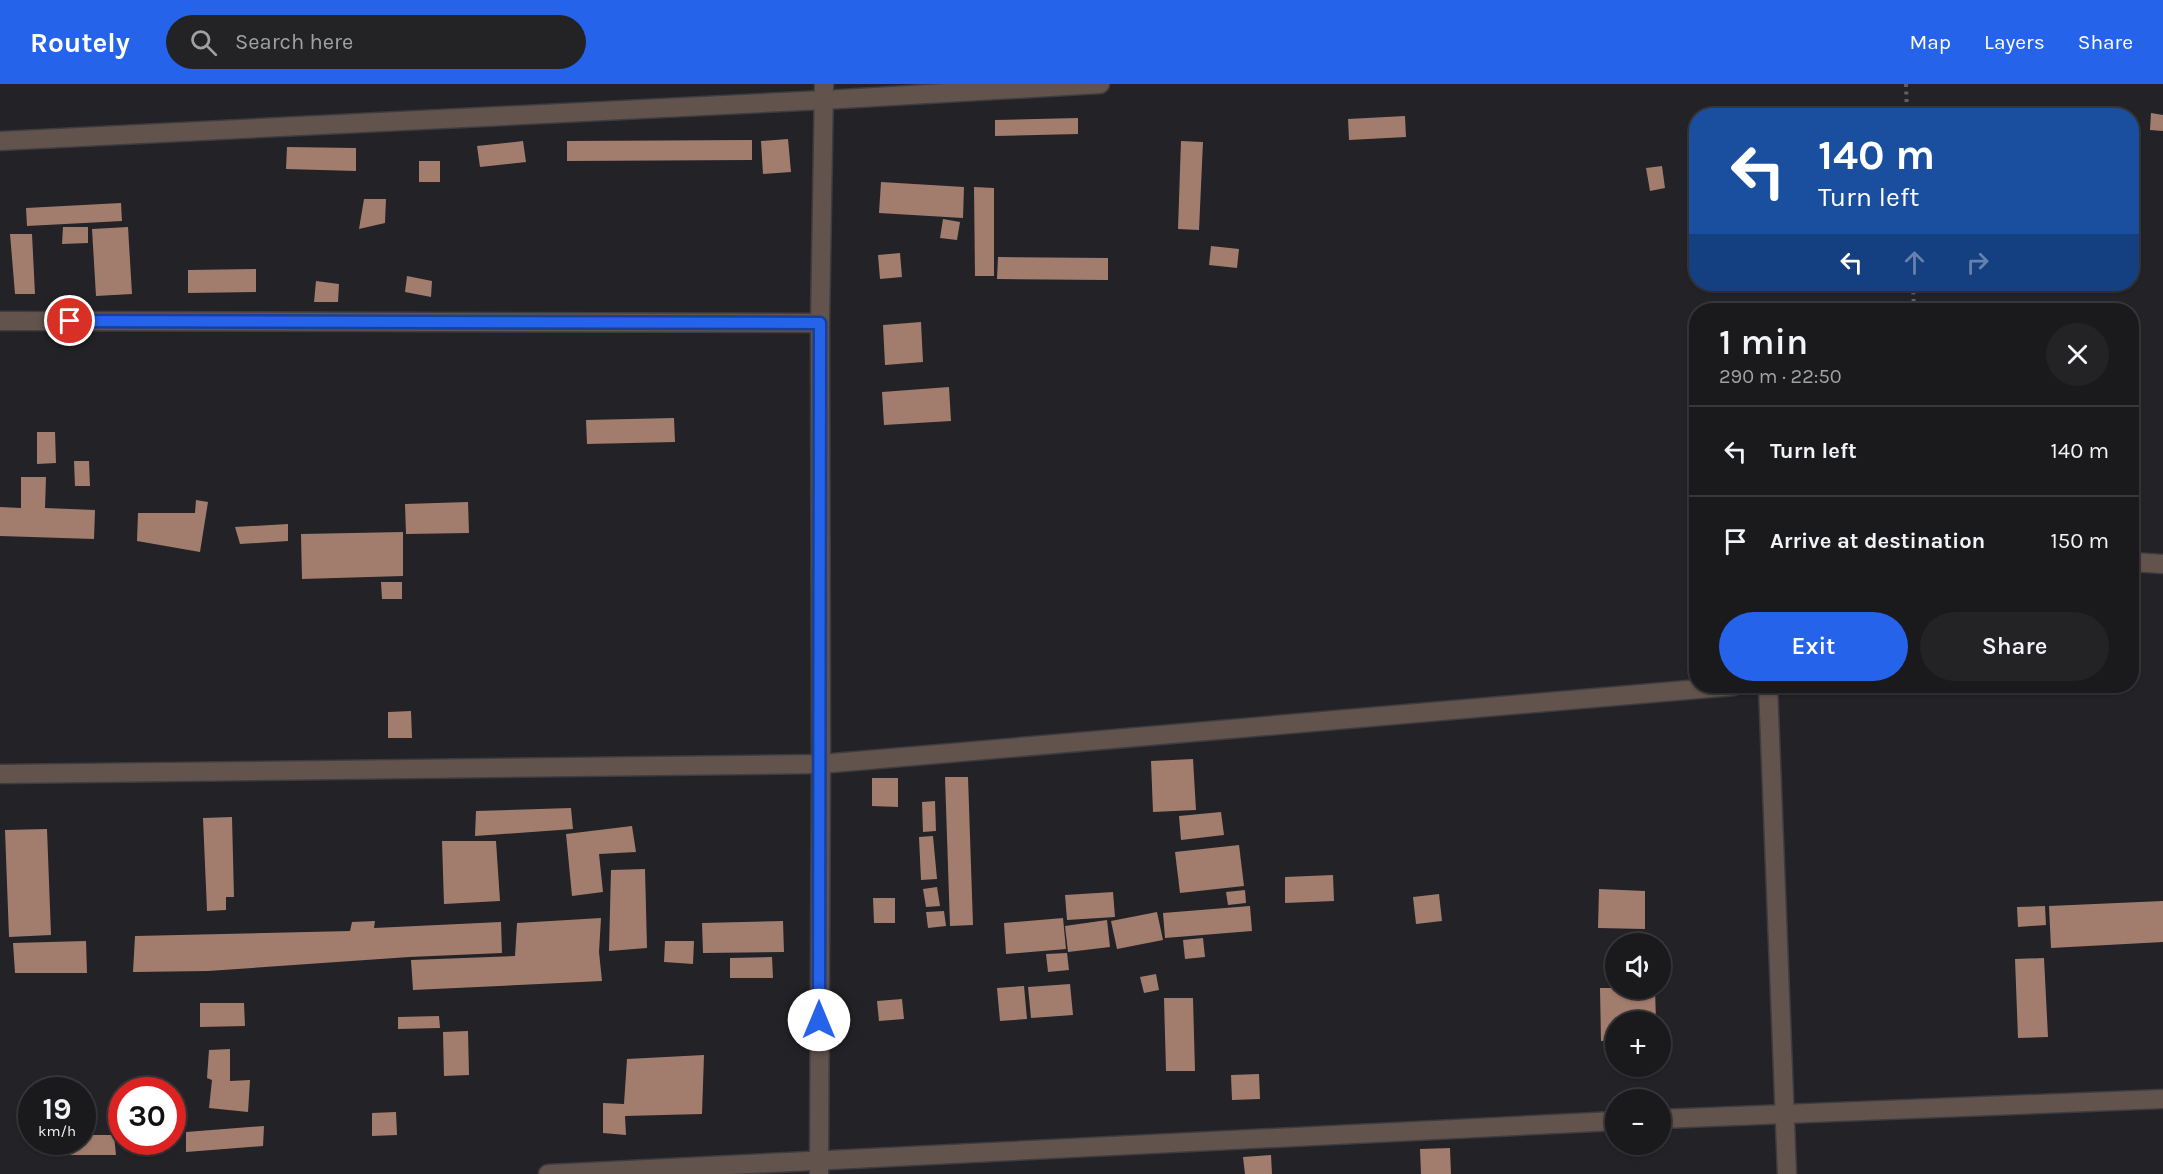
<!DOCTYPE html>
<html lang="en">
<head>
<meta charset="utf-8">
<style>
	body { margin:0; font-family:Karla,sans-serif; background:#232325; color:#f1f3f6; height:100vh; display:flex; flex-direction:column; font-size:22px; white-space:nowrap }
	* { box-sizing:border-box; margin:0 }
	p { font-size:20px; color:#9fa1a3 }
	.icon { flex:none; width:33px; height:33px; fill:none; stroke:currentColor; stroke-width:2; stroke-linecap:round; stroke-linejoin:round }
	.map { position:relative; flex:1; overflow:hidden }
	.drawer { position:absolute; left:1689px; top:219px; width:450px; height:390px; display:flex; flex-direction:column; background:#1a1a1c; border-radius:24px; box-shadow:0 2px 4px #0004,0 0 0 2px #38383b }
	.drawer>* { flex:none }
	.hud { position:absolute; left:1689px; top:24px; width:450px; height:183px; border-radius:24px; box-shadow:0 2px 4px #0004,0 0 0 2px #38383b; background:#1a4fa0; color:#fff; overflow:hidden }
	.tools { position:absolute; left:1605px; top:849px; display:grid; gap:12px }
	.tools a { display:grid; place-items:center; width:66px; height:66px; border-radius:50%; background:#1a1a1c; box-shadow:0 2px 4px #0004,0 0 0 2px #38383b; font-size:30px }
	.speed { position:absolute; left:18px; top:993px; display:flex; gap:12px; font-size:30px; font-weight:700; text-align:center }
	.speed>* { display:grid; place-content:center; width:78px; height:78px; border-radius:50%; background:#1a1a1c; box-shadow:0 2px 4px #0004,0 0 0 2px #38383b; line-height:1 }
	.speed small { font-size:15px; font-weight:400 }
	.speed .limit { border:9px solid #d22; background:#fff; color:#111 }
	.pin { position:absolute; display:grid; place-items:center; width:51px; height:51px; color:#fff; margin:-26px; border:3px solid #fff; border-radius:50%; box-shadow:0 2px 6px #0007 }
	.me { position:absolute; width:66px; margin:-33px; rotate:0deg; stroke-linejoin:round; filter:drop-shadow(0 0 4px #0008) }
	.turn { display:flex; align-items:center; gap:21px; height:126px; padding:0 30px; font-size:27px }
	.turn .icon { width:78px; height:78px; stroke-width:2.5 }
	.turn b { display:block; font-size:42px; line-height:51px }
	.lanes { display:flex; align-items:center; height:57px; padding:0 30px; background:#0003; justify-content:center; gap:30px; direction:ltr }
	.lanes .off { opacity:.35 }
	.round { display:grid; place-items:center; flex:none; width:63px; height:63px; border-radius:32px; background:#232325 }
	.headline { display:flex; align-items:center; justify-content:space-between; height:102px; padding:0 30px }
	h1 { font-size:36px; font-weight:600; line-height:45px }
	.button { display:flex; gap:12px; margin-top:auto; padding:12px 30px }
	.button a { flex:1; height:69px; border-radius:36px; background:#2563eb; color:#fff; font-size:24px; font-weight:600; line-height:69px; text-align:center }
	.button a+a { background:#232325; color:#f1f3f6 }
	ul { padding:0; list-style:none }
	li { display:flex; align-items:center; gap:18px; height:90px; padding:0 30px; border-top:2px solid #38383b }
	li div { flex:1 }
	li b { display:block; font-size:22px }
	li em { font-style:normal }
	header { display:flex; align-items:center; gap:36px; box-sizing:border-box; height:84px; padding:0 30px; background:#2563eb; color:#fff }
	header strong { font-size:28px }
	nav { display:flex; gap:33px; margin-inline-start:auto; font-size:21px }
	.search { width:420px; height:54px; background:#232325; display:flex; align-items:center; gap:15px; box-sizing:border-box; padding:0 21px; border-radius:33px; color:#9fa1a3; font-size:22px }
	.map>svg:first-child { display:block }
	.building { fill:#a27d6e }
	.lines { fill:none; stroke-linecap:round; stroke-linejoin:round }
	.minor-casing { stroke:#3d3c40; stroke-width:21 }
	.path { stroke:#605f62; stroke-width:4; stroke-dasharray:3 4.5; stroke-linecap:butt }
	.minor { stroke:#62534c; stroke-width:18 }
	.route-casing { stroke:#184099; stroke-width:15 }
	.route { stroke:#2563eb; stroke-width:10 }
</style>
</head>
<body>
<header>
<strong>Routely</strong>
<div class="search"><svg class="icon" aria-label="search" viewBox="0 0 24 24"><circle cx="10" cy="10" r="6"/><path d="M15 15l6 6"/></svg>Search here</div>
<nav><a>Map</a><a>Layers</a><a>Share</a></nav>
</header>
<div class="map">
<svg width="2163" height="1090" viewBox="0 0 2163 1090">
	<rect width="100%" height="100%" fill="#232226"/>
	<g class="building">
		<polygon points="2151,29 2163,31 2163,47 2150,46"/>
		<polygon points="1405,32 1406,53 1349,56 1348,35"/>
		<polygon points="1078,34 1078,50 995,52 995,36"/>
		<polygon points="788,55 791,88 763,90 761,57"/>
		<polygon points="752,56 752,76 567,77 567,57"/>
		<polygon points="523,57 526,78 480,83 477,62"/>
		<polygon points="1181,57 1203,58 1199,146 1178,145"/>
		<polygon points="287,63 356,64 356,87 286,85"/>
		<rect x="419" y="77" width="21" height="21"/>
		<polygon points="1662,82 1665,104 1650,107 1646,84"/>
		<polygon points="881,98 964,103 963,134 879,129"/>
		<polygon points="974,103 994,104 994,192 975,192"/>
		<polygon points="364,115 386,115 385,139 359,145"/>
		<polygon points="121,119 122,137 27,142 26,124"/>
		<polygon points="943,135 960,138 957,156 940,154"/>
		<polygon points="63,143 88,143 88,159 62,160"/>
		<polygon points="128,143 132,210 96,212 92,145"/>
		<polygon points="10,150 32,150 35,210 15,210"/>
		<polygon points="1211,162 1239,165 1237,184 1209,181"/>
		<polygon points="900,169 902,193 880,195 878,171"/>
		<polygon points="998,173 1108,174 1108,196 997,195"/>
		<polygon points="256,185 256,208 188,209 188,186"/>
		<polygon points="407,192 432,197 431,213 405,208"/>
		<polygon points="316,197 339,200 338,218 314,218"/>
		<polygon points="921,238 923,278 885,281 883,241"/>
		<polygon points="949,303 951,337 884,341 882,308"/>
		<polygon points="674,334 675,358 587,360 586,336"/>
		<polygon points="37,348 55,348 56,379 37,380"/>
		<polygon points="74,377 89,377 90,402 75,402"/>
		<polygon points="21,393 46,393 45,424 95,426 94,455 0,452 0,423 21,424"/>
		<polygon points="196,416 208,418 200,468 137,457 138,429 195,429"/>
		<polygon points="468,418 469,449 406,450 405,420"/>
		<polygon points="288,440 288,457 240,460 235,443"/>
		<polygon points="403,448 403,492 302,495 301,450"/>
		<polygon points="381,498 402,498 402,515 382,515"/>
		<polygon points="411,627 412,654 388,654 388,628"/>
		<polygon points="1193,675 1196,726 1153,728 1151,677"/>
		<polygon points="945,693 968,693 973,841 950,842"/>
		<polygon points="872,694 898,694 898,723 872,722"/>
		<polygon points="935,717 936,747 923,748 922,718"/>
		<polygon points="571,724 573,745 475,752 476,727"/>
		<polygon points="1221,728 1224,751 1181,756 1179,732"/>
		<polygon points="232,733 234,813 226,813 226,826 207,827 203,734"/>
		<polygon points="632,742 636,768 599,770 603,808 572,812 566,750"/>
		<polygon points="47,745 51,851 9,853 5,746"/>
		<polygon points="933,752 937,795 921,796 919,753"/>
		<polygon points="442,757 496,757 500,817 444,820"/>
		<polygon points="1239,761 1244,802 1180,809 1175,768"/>
		<polygon points="645,785 647,864 609,867 611,786"/>
		<polygon points="1333,791 1334,817 1285,819 1285,793"/>
		<polygon points="937,803 940,822 926,823 923,805"/>
		<polygon points="1599,805 1645,807 1645,845 1598,844"/>
		<polygon points="1245,806 1246,819 1228,821 1226,808"/>
		<polygon points="1113,808 1115,833 1067,836 1065,811"/>
		<polygon points="1439,810 1442,837 1416,840 1413,813"/>
		<polygon points="873,814 895,814 895,839 874,839"/>
		<polygon points="2163,817 2163,858 2051,864 2049,822"/>
		<polygon points="1250,822 1252,847 1165,854 1163,829"/>
		<polygon points="2045,822 2046,841 2018,843 2017,823"/>
		<polygon points="944,827 946,842 928,844 926,828"/>
		<polygon points="1157,828 1163,856 1117,865 1111,837"/>
		<polygon points="601,834 599,868 602,897 413,906 411,876 515,872 517,839"/>
		<polygon points="1063,834 1066,865 1006,870 1004,839"/>
		<polygon points="1107,836 1110,863 1068,868 1065,842"/>
		<polygon points="375,837 374,844 501,838 502,869 409,873 208,887 133,888 135,852 350,847 352,838"/>
		<polygon points="783,837 784,868 703,869 702,839"/>
		<polygon points="1203,854 1205,873 1185,875 1183,856"/>
		<polygon points="86,857 87,889 15,889 13,859"/>
		<polygon points="665,857 694,857 693,880 664,878"/>
		<polygon points="1067,869 1069,886 1048,888 1046,870"/>
		<polygon points="772,873 773,894 730,894 730,874"/>
		<polygon points="2044,874 2048,953 2018,954 2015,875"/>
		<polygon points="1156,890 1159,906 1144,909 1140,893"/>
		<polygon points="1070,900 1073,931 1031,934 1028,903"/>
		<polygon points="1024,902 1027,935 1000,937 997,904"/>
		<polygon points="1600,904 1655,904 1656,938 1616,938 1616,956 1601,957"/>
		<polygon points="1164,914 1193,914 1195,987 1166,987"/>
		<polygon points="902,915 904,935 879,937 877,917"/>
		<polygon points="200,919 244,919 245,942 200,943"/>
		<polygon points="439,932 440,944 398,945 398,933"/>
		<polygon points="468,947 469,991 444,992 443,948"/>
		<polygon points="230,965 230,997 250,996 248,1028 209,1024 212,996 207,994 209,966"/>
		<polygon points="704,971 702,1030 625,1032 626,1051 603,1049 603,1019 624,1020 627,975"/>
		<polygon points="1259,990 1260,1015 1232,1016 1231,991"/>
		<polygon points="396,1028 397,1051 372,1052 372,1029"/>
		<polygon points="91,1037 90,1051 114,1051 116,1071 70,1071 66,1058 82,1058 82,1038"/>
		<polygon points="264,1042 263,1062 186,1068 186,1048"/>
		<polygon points="1450,1064 1451,1090 1421,1090 1420,1065"/>
		<polygon points="1271,1071 1272,1090 1245,1090 1243,1073"/>
	</g>
	<g class="lines">
		<g class="minor-casing">
			<g id="minor">
				<polyline points="0,57 824,16 1100,0"/>
				<polyline points="0,237 820,239"/>
				<polyline points="2132,478 2163,480"/>
				<polyline points="1768,602 1787,1090"/>
				<polyline points="0,690 821,680 1734,602"/>
				<polyline points="1660,1035 2163,1015"/>
				<polyline points="548,1090 1616,1037"/>
				<polyline points="819,1090 821,680 820,239 824,0"/>
			</g>
		</g>
		<g class="path">
			<polyline points="1906,0 1907,32"/>
			<polyline points="1913,200 1914,226"/>
		</g>
		<use href="#minor" class="minor"/>
	</g>
	<g class="lines">
		<g class="route-casing">
			<polyline id="route" points="70,237 820,239 819,936"/>
		</g>
		<use href="#route" class="route"/>
	</g>
</svg>
<div class="tools">
<a><svg class="icon" aria-label="sound" viewBox="0 0 24 24"><path d="M4 9h4l5-4v14l-5-4H4zM17 9q2 3 0 6"/></svg></a>
<a>+</a>
<a>−</a>
</div>
<div class="speed"><div>19<small>km/h</small></div><div class="limit">30</div></div>
<div class="pin" style="left:70px;top:237px;background:#d93025"><svg class="icon" aria-label="arrive" viewBox="0 0 24 24"><path d="M6 21V4h12l-3 4 3 4H6"/></svg></div>
<svg class="me" style="left:819px;top:936px" viewBox="-20 -20 40 40"><circle r="19" fill="#fff"/><path d="M0-13L10 11 0 6-10 11z" fill="#2563eb"/></svg>
<div class="hud">
<div class="turn"><svg class="icon" aria-label="left" viewBox="0 0 24 24"><path d="M17 20v-9H6M10 6l-5 5 5 5"/></svg><div><b>140 m</b>Turn left</div></div>
<div class="lanes"><svg class="icon" aria-label="left" viewBox="0 0 24 24"><path d="M17 20v-9H6M10 6l-5 5 5 5"/></svg><svg class="icon off" aria-label="ahead" viewBox="0 0 24 24"><path d="M12 20V5M6 11l6-6 6 6"/></svg><svg class="icon off" aria-label="right" viewBox="0 0 24 24"><path d="M7 20v-9h11M14 6l5 5-5 5"/></svg></div>
</div>
<section class="drawer">
<div class="headline"><div><h1>1 min</h1><p>290 m · 22:50</p></div><a class="round"><svg class="icon" aria-label="close" viewBox="0 0 24 24"><path d="M6 6l12 12M18 6L6 18"/></svg></a></div>
<ul>
<li><svg class="icon" aria-label="left" viewBox="0 0 24 24"><path d="M17 20v-9H6M10 6l-5 5 5 5"/></svg><div><b>Turn left</b></div><em>140 m</em></li>
<li><svg class="icon" aria-label="arrive" viewBox="0 0 24 24"><path d="M6 21V4h12l-3 4 3 4H6"/></svg><div><b>Arrive at destination</b></div><em>150 m</em></li>
</ul>
<div class="button"><a>Exit</a><a>Share</a></div>
</section>
</div>
</body>
</html>
